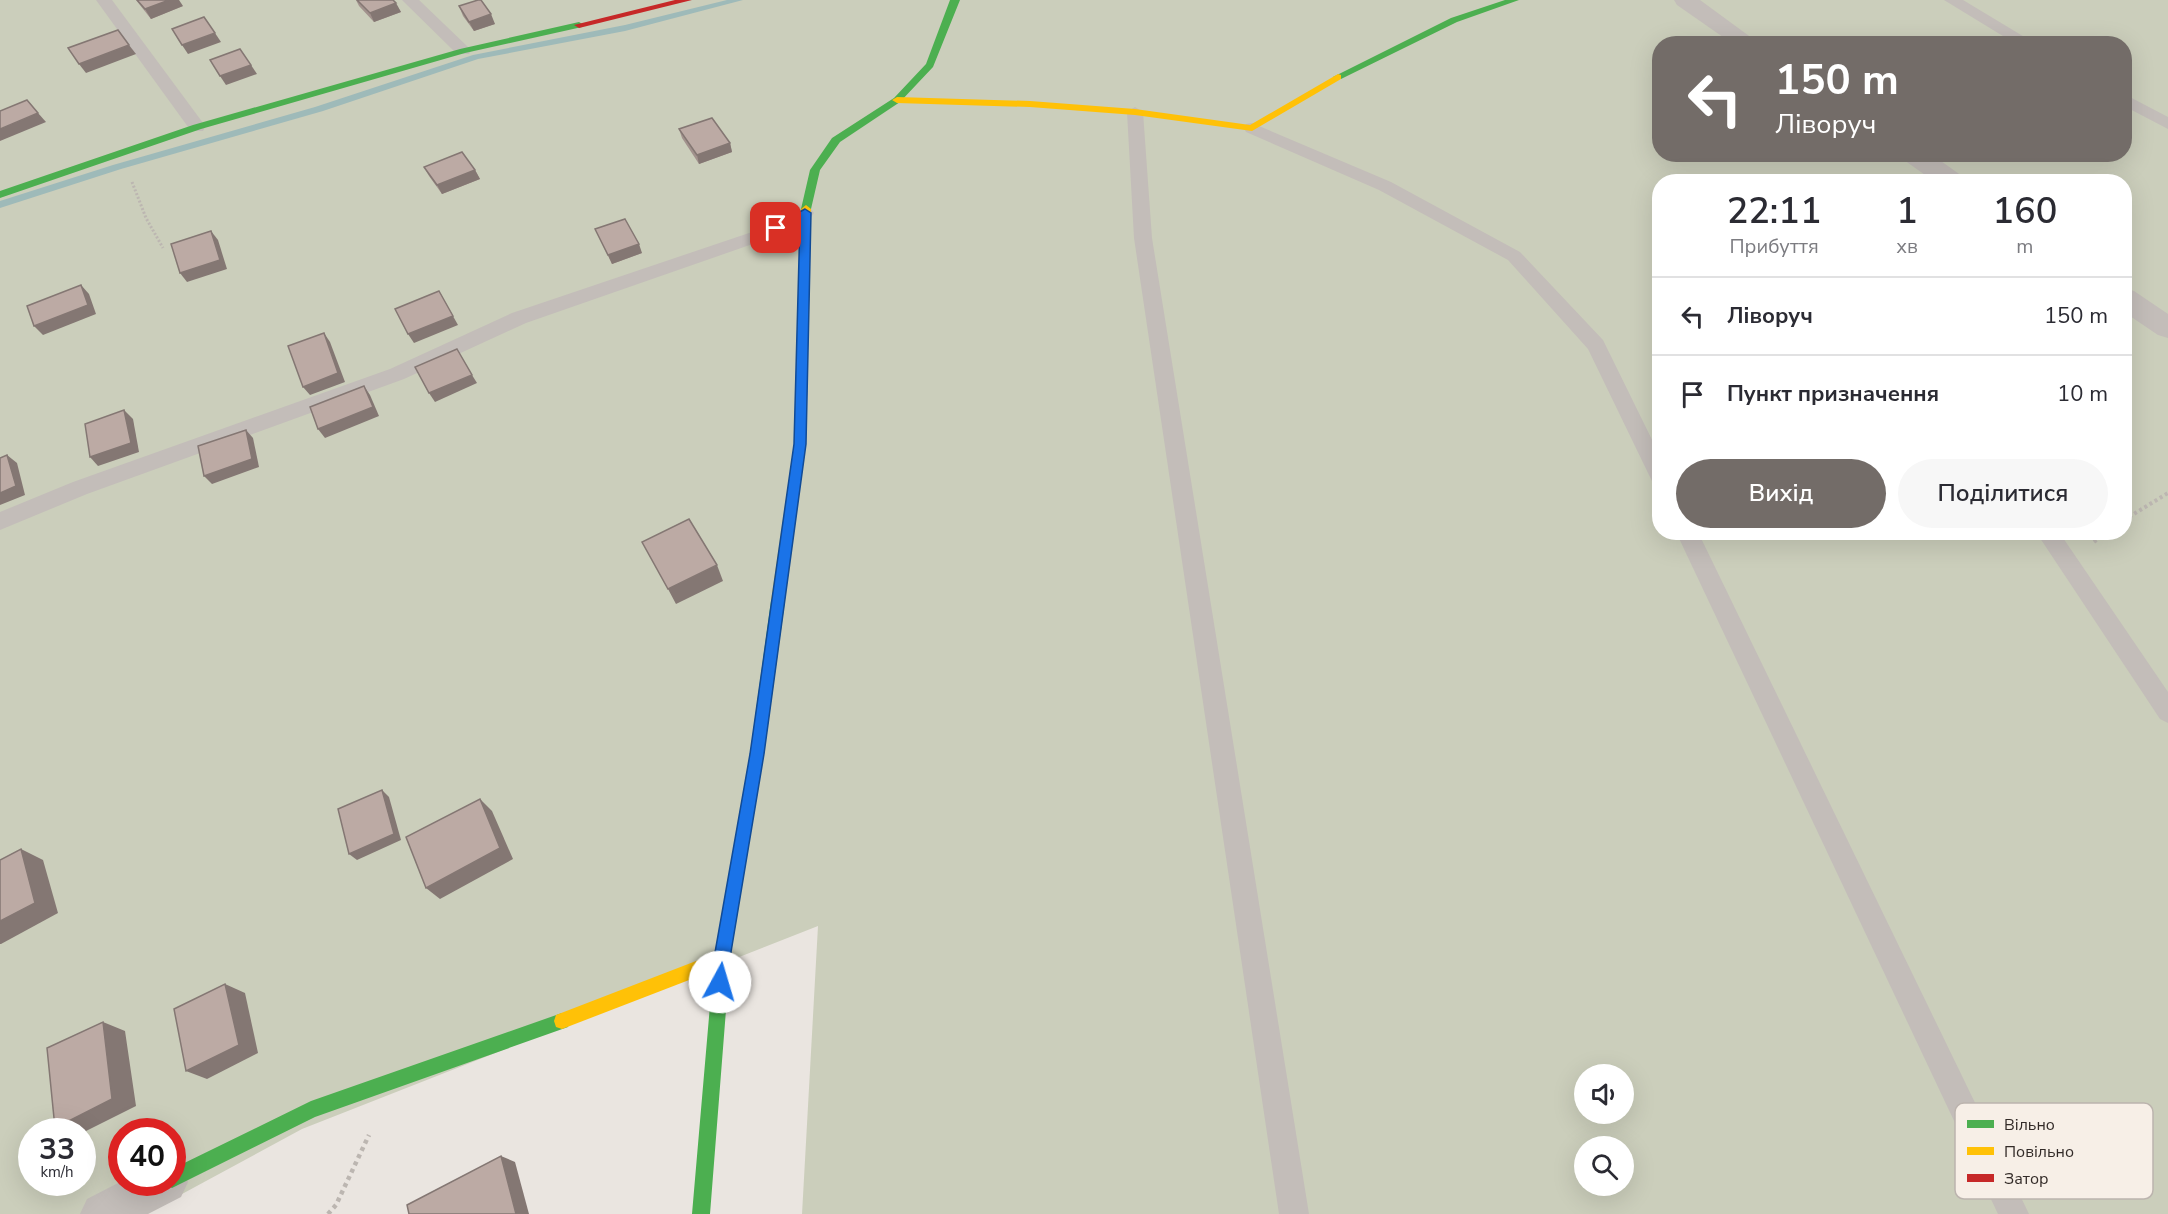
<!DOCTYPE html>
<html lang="uk">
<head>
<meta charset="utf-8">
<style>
	body { margin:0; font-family:"Nunito Sans",sans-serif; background:#f7f7f7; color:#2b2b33; height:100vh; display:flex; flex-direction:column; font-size:22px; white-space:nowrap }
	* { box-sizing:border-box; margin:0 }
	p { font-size:20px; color:#7c7c81 }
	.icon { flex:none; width:33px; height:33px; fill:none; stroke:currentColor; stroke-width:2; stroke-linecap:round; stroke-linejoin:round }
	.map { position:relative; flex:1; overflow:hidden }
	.details { position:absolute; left:1652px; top:174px; width:480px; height:366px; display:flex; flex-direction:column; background:#fff; border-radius:24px; box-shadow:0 6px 24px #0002 }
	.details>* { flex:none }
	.banner { position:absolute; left:1652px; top:36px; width:480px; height:126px; border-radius:24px; box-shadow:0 6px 24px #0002; background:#736c68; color:#fff; overflow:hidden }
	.fabs { position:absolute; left:1574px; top:1064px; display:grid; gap:12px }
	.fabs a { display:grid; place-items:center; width:60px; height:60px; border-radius:50%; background:#fff; box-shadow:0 6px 24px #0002; font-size:30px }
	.speed { position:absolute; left:18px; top:1118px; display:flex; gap:12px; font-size:30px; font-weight:700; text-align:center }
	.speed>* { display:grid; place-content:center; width:78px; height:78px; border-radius:50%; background:#fff; box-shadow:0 6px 24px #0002; line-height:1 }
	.speed small { font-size:15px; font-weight:400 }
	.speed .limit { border:9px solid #d22; background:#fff; color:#111 }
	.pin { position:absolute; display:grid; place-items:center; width:51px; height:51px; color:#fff; margin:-26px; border-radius:12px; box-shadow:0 3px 9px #0006 }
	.me { position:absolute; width:66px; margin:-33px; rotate:6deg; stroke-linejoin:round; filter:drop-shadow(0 0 4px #0008) }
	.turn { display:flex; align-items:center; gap:21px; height:126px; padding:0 24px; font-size:27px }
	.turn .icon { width:78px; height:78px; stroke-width:2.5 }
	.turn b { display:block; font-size:42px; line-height:51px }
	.eta { display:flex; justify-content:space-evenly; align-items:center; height:102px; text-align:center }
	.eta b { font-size:36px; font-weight:600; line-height:42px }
	.cta { display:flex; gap:12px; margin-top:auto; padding:12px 24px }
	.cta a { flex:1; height:69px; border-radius:36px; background:#736c68; color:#fff; font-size:24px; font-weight:600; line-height:69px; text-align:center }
	.cta a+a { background:#f7f7f7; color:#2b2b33 }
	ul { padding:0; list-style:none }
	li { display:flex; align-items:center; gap:18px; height:78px; padding:0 24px; border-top:2px solid #e1e1e2 }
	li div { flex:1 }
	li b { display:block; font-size:22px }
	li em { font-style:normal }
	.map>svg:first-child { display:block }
	.green { fill:#cbcebb; fill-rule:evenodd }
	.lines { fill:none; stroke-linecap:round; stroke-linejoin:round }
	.stream { fill:#9ebab9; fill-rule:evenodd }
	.path-far2 { stroke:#bcb6b1; stroke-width:3; stroke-dasharray:2 2; stroke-linecap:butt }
	.path-far1 { stroke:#bcb6b1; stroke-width:4; stroke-dasharray:3 3; stroke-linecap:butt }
	.path { stroke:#bcb6b1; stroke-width:4.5; stroke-dasharray:4 4; stroke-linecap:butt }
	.lane { fill:#c3bdb9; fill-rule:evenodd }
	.street { fill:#c3bdb9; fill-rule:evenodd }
	.fast { fill:#4caf50; fill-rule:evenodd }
	.slow { fill:#ffc107; fill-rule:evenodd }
	.jam { fill:#c62828; fill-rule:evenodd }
	.wall { fill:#a2928d }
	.shaded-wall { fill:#847773 }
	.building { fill:#bcaaa4; stroke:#847773; stroke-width:1.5 }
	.route { fill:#1a73e8; stroke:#114b97; stroke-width:1.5 }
	.key { fill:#f7efe7; stroke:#bcb4ae; stroke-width:1.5 }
	.key-label { font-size:16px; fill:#332b28 }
</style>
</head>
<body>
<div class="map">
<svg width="2168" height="1214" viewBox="0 0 2168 1214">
	<rect width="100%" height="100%" fill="#eae5e0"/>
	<path class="green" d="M0,0H2168V1214H802L818,926L302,1129L145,1214H0ZM1659,44H2124V154H1659ZM1659,182H2124V532H1659ZM1584,1074H1623V1113H1584ZM32,1131H82V1182H32ZM122,1131H172V1182H122ZM1584,1146H1623V1185H1584Z"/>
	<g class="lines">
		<polygon class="stream" points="727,0 743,0 625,31 478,59 323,111 121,169 0,208 0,201 113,165 315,107 473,55 625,25"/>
		<polyline class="path-far2" points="132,182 146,218 163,248"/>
		<g class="path-far1">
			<polyline points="2124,520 2168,493"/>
			<polyline points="2094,542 2106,532"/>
		</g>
		<polyline class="path" points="328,1214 336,1205 369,1135"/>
		<g class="lane">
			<polygon points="96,0 112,0 203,123 205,127 203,131 191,131"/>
			<polygon points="402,0 419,0 469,48 471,51 469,54 457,54"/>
			<polygon points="1944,0 1963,0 2036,44 2016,44"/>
			<polygon points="2124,94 2168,117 2168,129 2124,106"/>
			<polygon points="1135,107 1143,112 1152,238 1309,1214 1279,1214 1134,238 1127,112"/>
			<polygon points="1252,123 1391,182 1520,252 1603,340 1659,454 1659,483 1652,481 1649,475 1588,349 1508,260 1379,190 1246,132 1244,128 1246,124"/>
			<polygon points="805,207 811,209 814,213 811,217 767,239 526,323 404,379 87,494 0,530 0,512 73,482 390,369 512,313 755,231"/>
			<polygon points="1676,532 1698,532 2029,1214 1998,1214"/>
			<polygon points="2036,532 2059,532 2168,692 2168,723 2160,719"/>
		</g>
		<g class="street">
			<polygon points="1674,0 1700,0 1760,44 1733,44 1677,5"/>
			<polygon points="1901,154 1931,154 1962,176 1965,182 1935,182 1904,160"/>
			<polygon points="2124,288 2134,291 2168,314 2168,338 2158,335 2124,312"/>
			<polygon points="172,1163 181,1167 188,1182 181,1197 148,1214 80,1214 87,1199 122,1181 172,1182"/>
		</g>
		<g class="fast">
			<polygon points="950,0 960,0 933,67 900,102 840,142 820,170 811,209 810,211 802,211 801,209 810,170 832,138 894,98 926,64"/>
			<polygon points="1505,0 1519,0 1457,22 1341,79 1333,77 1451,18"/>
			<polygon points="579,22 584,25 582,27 465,53 201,129 0,198 0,191 193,125 460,49"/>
			<polygon points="778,595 783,597 785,601 764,754 730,959 710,1214 692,1214 714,959 750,754 771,601 773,597"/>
			<polygon points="562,1013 568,1015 570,1021 568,1027 315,1117 178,1185 172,1188 166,1185 164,1182 172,1182 172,1169 311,1101"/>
		</g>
		<g class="slow">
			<polygon points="1338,74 1341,75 1341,79 1252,131 1135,115 1030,107 897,103 892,100 897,97 1030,101 1135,109 1250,125"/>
			<polygon points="806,205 811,209 806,444 785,601 783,605 773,605 771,601 794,444 801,209"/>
			<polygon points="722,951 728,953 730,959 728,965 562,1029 556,1027 554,1021 556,1015"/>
		</g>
		<polygon class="jam" points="675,0 692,0 579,28 574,25"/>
	</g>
	<g class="wall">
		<polygon points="136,0 183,6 151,19"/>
		<polygon points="356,0 393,0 401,12 374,22 359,6"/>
		<polygon points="459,6 495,24 474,31 463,16"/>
		<polygon points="679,129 730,143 732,152 699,164 682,138"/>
		<polygon points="424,167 475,170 480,179 442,194 429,176"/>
		<polygon points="595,229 642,253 612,264"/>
	</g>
	<g class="shaded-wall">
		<polygon points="169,0 179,0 183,6 151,19 145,9"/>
		<polygon points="396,3 401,12 374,22 370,13"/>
		<polygon points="491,14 495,24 474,31 469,22"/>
		<polygon points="215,33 221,42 188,54 182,45"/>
		<polygon points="129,45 136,54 86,73 79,64"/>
		<polygon points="251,65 257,74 226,85 220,76"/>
		<polygon points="38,113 46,122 0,141 0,129"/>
		<polygon points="730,143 732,152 699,164 697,155"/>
		<polygon points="475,170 480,179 442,194 437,185"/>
		<polygon points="211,231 218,240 227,269 187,282 180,273"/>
		<polygon points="639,244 642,253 612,264 608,255"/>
		<polygon points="81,285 89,294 96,314 43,335 34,326"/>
		<polygon points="439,291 458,325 414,343 408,334"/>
		<polygon points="324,333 330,342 345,382 310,395 303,387"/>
		<polygon points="472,375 477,383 435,402 429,393"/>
		<polygon points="364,386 370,395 379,416 325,438 318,429"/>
		<polygon points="124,410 133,419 139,452 98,466 90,457"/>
		<polygon points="246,430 253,438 259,467 212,484 204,476"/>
		<polygon points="7,455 17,463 25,495 0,505 0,493"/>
		<polygon points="717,565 723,581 676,604 668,589"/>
		<polygon points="382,790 389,797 401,840 357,860 349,854"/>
		<polygon points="480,799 492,811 513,859 440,899 426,888"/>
		<polygon points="21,849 43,860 58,913 1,944 0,944 0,921"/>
		<polygon points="225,984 245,993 258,1053 207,1079 186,1071"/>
		<polygon points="103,1022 125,1031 136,1106 82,1133 82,1131 68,1131 55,1128"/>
		<polygon points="501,1156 515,1162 529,1214 516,1214"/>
	</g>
	<g class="building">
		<polygon points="137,0 169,0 145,9"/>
		<polygon points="357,0 393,0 396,3 370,13"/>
		<polygon points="478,0 481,0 491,14 469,22 459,6"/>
		<polygon points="204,17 215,33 182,45 172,29"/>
		<polygon points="118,30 129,45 79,64 68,48"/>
		<polygon points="240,49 251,65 220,76 210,60"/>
		<polygon points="27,100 38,113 0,129 0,111"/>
		<polygon points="712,118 730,143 697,155 679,129"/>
		<polygon points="462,152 475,170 437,185 424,167"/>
		<polygon points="625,219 639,244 608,255 595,229"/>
		<polygon points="211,231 220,260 180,273 171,244"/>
		<polygon points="81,285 88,305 34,326 27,306"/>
		<polygon points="439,291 453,316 408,334 395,309"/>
		<polygon points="324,333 338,373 303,387 288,346"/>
		<polygon points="457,349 472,375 429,393 415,367"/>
		<polygon points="364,386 373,407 318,429 310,407"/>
		<polygon points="124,410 131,443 90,457 85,424"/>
		<polygon points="246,430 252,459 204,476 198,446"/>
		<polygon points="7,455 16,486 0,493 0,458"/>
		<polygon points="689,519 717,565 668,589 642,542"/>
		<polygon points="382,790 394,834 349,854 338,809"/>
		<polygon points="480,799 500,848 426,888 406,837"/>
		<polygon points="21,849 35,903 0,921 0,860"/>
		<polygon points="225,984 239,1045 186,1071 174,1009"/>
		<polygon points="103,1022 112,1099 55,1128 47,1048"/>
		<polygon points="501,1156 516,1214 409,1214 407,1205"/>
	</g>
	<polygon class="route" points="805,209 811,213 806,444 764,754 730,958 726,988 720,990 714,988 712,982 714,958 750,754 794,444 800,220 776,231 771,228"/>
	<rect x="1955" y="1103" width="198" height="96" rx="9" class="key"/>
	<rect x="1967" y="1120" width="27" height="8" fill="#4caf50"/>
	<rect x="1967" y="1147" width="27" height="8" fill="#ffc107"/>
	<rect x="1967" y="1174" width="27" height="8" fill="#c62828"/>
	<g class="key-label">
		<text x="2004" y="1130">Вільно</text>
		<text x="2004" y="1157">Повільно</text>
		<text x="2004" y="1184">Затор</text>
	</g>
</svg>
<div class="fabs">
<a><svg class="icon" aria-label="sound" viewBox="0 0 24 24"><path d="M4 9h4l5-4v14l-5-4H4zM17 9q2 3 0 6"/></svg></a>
<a><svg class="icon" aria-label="search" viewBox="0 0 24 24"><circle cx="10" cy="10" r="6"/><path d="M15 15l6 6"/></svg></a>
</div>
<div class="speed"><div>33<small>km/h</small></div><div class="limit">40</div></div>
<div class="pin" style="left:776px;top:228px;background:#d93025"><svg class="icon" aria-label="arrive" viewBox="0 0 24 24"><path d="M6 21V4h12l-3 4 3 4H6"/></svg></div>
<svg class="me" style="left:720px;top:982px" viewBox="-20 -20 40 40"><circle r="19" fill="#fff"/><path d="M0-13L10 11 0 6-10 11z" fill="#1a73e8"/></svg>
<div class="banner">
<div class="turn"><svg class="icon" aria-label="left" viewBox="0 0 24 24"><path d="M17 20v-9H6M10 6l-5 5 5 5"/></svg><div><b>150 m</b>Ліворуч</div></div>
</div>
<section class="details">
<div class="eta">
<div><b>22:11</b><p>Прибуття</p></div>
<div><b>1</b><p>хв</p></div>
<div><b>160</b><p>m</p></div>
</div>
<ul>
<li><svg class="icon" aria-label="left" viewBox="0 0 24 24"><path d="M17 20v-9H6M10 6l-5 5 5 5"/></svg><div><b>Ліворуч</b></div><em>150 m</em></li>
<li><svg class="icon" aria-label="arrive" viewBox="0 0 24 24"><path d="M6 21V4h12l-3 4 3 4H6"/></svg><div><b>Пункт призначення</b></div><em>10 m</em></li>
</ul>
<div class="cta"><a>Вихід</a><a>Поділитися</a></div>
</section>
</div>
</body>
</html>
